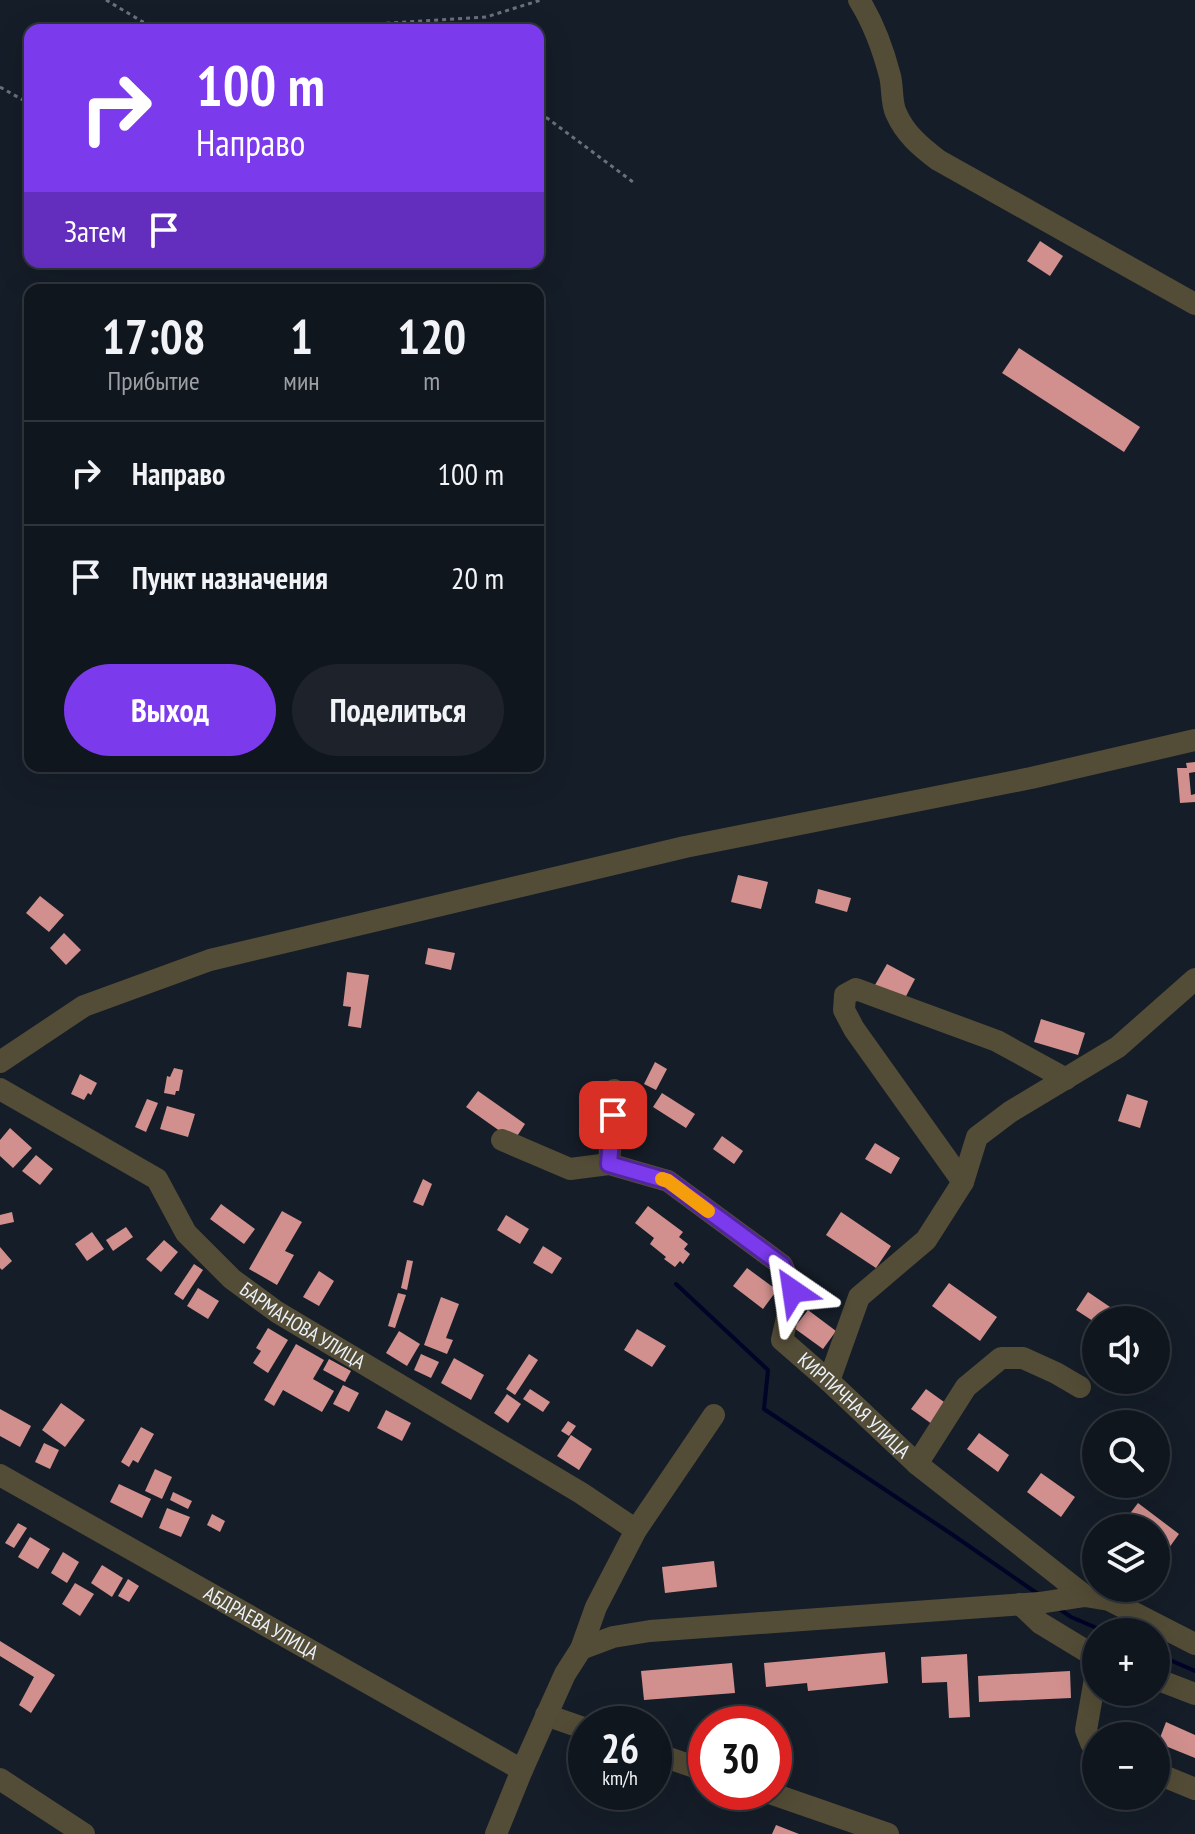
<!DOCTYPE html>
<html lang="ru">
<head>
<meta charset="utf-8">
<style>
	body { margin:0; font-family:"PT Sans Narrow",sans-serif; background:#1e232b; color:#f1f3f6; height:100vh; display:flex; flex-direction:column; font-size:30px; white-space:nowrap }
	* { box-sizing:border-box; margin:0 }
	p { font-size:26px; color:#9c9fa4 }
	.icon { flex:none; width:44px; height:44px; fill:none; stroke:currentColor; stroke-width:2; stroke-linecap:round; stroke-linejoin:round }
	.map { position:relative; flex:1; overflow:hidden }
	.drawer { position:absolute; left:24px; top:284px; width:520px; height:488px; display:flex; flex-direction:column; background:#10161e; border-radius:16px; box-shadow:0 8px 32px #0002,0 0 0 2px #30353c }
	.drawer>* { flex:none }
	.hud { position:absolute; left:24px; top:24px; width:520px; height:244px; border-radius:16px; box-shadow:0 8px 32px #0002,0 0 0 2px #30353c; background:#7c3aed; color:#fff; overflow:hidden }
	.controls { position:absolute; left:1082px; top:1306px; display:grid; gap:16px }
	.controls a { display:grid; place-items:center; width:88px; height:88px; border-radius:50%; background:#10161e; box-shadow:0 8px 32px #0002,0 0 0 2px #30353c; font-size:40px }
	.speed { position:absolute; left:568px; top:1706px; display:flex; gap:16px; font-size:40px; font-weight:700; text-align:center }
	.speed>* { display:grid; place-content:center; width:104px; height:104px; border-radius:50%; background:#10161e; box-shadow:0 8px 32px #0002,0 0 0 2px #30353c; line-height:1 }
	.speed small { font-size:20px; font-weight:400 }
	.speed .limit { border:12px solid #d22; background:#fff; color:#111 }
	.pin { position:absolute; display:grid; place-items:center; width:68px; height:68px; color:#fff; margin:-34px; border-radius:16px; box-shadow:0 4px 12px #0006 }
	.me { position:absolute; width:88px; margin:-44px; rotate:328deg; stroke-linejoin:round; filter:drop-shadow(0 0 6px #0008) }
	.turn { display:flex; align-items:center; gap:28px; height:168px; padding:0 40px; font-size:36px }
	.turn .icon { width:104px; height:104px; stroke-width:2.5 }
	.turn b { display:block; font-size:56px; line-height:68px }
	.then { display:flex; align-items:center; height:76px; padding:0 40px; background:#0003; gap:16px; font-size:30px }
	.eta { display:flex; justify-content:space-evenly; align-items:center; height:136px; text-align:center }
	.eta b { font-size:48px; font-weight:700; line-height:56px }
	.button { display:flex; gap:16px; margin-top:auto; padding:16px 40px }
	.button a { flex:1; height:92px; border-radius:48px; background:#7c3aed; color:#fff; font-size:32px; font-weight:700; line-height:92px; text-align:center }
	.button a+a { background:#1e232b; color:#f1f3f6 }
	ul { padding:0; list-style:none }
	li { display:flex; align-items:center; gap:24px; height:104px; padding:0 40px; border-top:2px solid #30353c }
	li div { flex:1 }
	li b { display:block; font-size:30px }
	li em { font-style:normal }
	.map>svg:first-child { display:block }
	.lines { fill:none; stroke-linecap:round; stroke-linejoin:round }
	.stream { stroke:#000427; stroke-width:4 }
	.building { fill:#d1908e }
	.path { stroke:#6a717b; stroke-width:3; stroke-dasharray:4 4; stroke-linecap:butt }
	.minor { stroke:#534c36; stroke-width:22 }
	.route-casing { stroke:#51269a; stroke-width:20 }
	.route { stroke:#7c3aed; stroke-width:14 }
	.slow { stroke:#f59e0b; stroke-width:14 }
	.labels { text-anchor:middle; stroke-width:8; stroke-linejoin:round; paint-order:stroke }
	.street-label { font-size:20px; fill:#ebf1f9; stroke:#05070c }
</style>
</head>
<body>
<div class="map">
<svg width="1195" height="1834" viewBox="0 0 1195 1834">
	<rect width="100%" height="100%" fill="#151d28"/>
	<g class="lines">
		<g class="stream">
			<polyline points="676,1284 768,1370 764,1409 953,1535 1038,1594"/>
			<polyline points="1058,1608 1071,1617 1106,1632"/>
			<polyline points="1156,1654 1195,1671"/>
		</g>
	</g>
	<g class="building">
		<polygon points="1040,241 1063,256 1050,276 1027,261"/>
		<polygon points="1019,348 1140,427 1124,452 1002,373"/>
		<polygon points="1195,762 1195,772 1189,773 1191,795 1195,794 1195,802 1180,803 1177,768 1187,768 1186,763"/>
		<polygon points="738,875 768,882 761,909 731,902"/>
		<polygon points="818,889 851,898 847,912 815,903"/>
		<polygon points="40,896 64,915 49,932 26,913"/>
		<polygon points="64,933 81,950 66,965 50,948"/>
		<polygon points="428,948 455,953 451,970 425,964"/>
		<polygon points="887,964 915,979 904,1000 875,985"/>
		<polygon points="347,972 369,975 361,1028 348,1026 351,1007 343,1006"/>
		<polygon points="1041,1019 1085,1033 1078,1055 1034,1042"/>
		<polygon points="655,1062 667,1069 656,1090 644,1084"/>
		<polygon points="174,1068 183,1070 179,1091 176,1091 175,1095 164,1093 167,1076 170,1077"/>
		<polygon points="80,1074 97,1083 91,1095 88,1093 84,1100 71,1094"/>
		<polygon points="478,1091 525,1124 514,1141 466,1107"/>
		<polygon points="662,1093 695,1114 686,1128 653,1107"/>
		<polygon points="1127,1094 1148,1101 1140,1128 1118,1121"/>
		<polygon points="147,1099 158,1103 146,1132 135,1127"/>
		<polygon points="167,1106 195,1114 188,1137 160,1129"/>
		<polygon points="10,1128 32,1148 13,1168 0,1156 0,1140"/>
		<polygon points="722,1136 743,1151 734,1164 713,1149"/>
		<polygon points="875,1143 900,1158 891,1174 865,1159"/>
		<polygon points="36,1155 53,1169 40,1185 22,1171"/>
		<polygon points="423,1179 432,1184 423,1206 413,1202"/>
		<polygon points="221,1204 255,1229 244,1244 210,1219"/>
		<polygon points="648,1206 683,1232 679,1237 688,1244 684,1249 690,1254 683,1264 680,1261 675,1267 664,1259 666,1257 650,1244 654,1238 635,1223"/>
		<polygon points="282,1211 302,1222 285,1251 294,1255 277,1285 249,1269"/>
		<polygon points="12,1212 14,1222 0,1225 0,1215"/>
		<polygon points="841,1212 891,1246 876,1268 826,1235"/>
		<polygon points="506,1215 529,1229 520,1244 497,1230"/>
		<polygon points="126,1227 133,1237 113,1251 106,1240"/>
		<polygon points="92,1232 104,1249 87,1261 75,1244"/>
		<polygon points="164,1240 178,1252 161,1272 146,1259"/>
		<polygon points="543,1246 562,1258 552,1274 533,1263"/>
		<polygon points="0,1247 12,1261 2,1270 0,1268"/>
		<polygon points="407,1260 413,1261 407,1290 401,1288"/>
		<polygon points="194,1264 203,1270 183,1300 174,1294"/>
		<polygon points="747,1268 777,1290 763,1309 733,1286"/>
		<polygon points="319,1271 334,1281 319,1306 303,1297"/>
		<polygon points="949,1283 997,1317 980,1341 932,1306"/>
		<polygon points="198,1288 219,1301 208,1319 187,1306"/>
		<polygon points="1088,1292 1113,1309 1105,1320 1096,1320 1096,1323 1076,1310"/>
		<polygon points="398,1293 406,1295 395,1328 388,1326"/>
		<polygon points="441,1297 459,1304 446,1338 453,1340 447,1354 424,1345"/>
		<polygon points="808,1310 836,1331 823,1349 794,1328"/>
		<polygon points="268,1328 288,1340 268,1373 253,1363 261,1351 256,1348"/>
		<polygon points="637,1329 666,1346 652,1367 624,1350"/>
		<polygon points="399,1331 420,1344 407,1366 386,1353"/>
		<polygon points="296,1344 324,1360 313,1379 334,1391 322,1412 283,1390 274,1406 264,1400"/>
		<polygon points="421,1354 439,1362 431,1378 414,1370"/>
		<polygon points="529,1354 538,1360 515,1395 506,1389"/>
		<polygon points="454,1358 484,1375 471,1400 441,1383"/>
		<polygon points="329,1359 351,1371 345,1382 323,1370"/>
		<polygon points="343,1385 359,1393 349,1412 333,1404"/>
		<polygon points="530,1389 550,1402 543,1412 523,1399"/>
		<polygon points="926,1389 951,1407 936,1427 911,1409"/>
		<polygon points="507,1394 521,1404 508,1423 494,1413"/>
		<polygon points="61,1403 85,1420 65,1447 42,1430"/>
		<polygon points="0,1409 31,1426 20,1447 0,1436"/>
		<polygon points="386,1410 411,1423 402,1441 377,1428"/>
		<polygon points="568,1421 576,1426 569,1436 561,1431"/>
		<polygon points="141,1427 154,1434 138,1463 133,1460 129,1467 121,1462"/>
		<polygon points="979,1433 1009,1455 998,1472 967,1449"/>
		<polygon points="571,1435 592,1449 579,1470 557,1456"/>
		<polygon points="44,1443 59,1450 50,1469 35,1462"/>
		<polygon points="155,1469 172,1477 162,1499 145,1491"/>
		<polygon points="1041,1473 1075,1497 1061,1517 1027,1492"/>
		<polygon points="119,1484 151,1499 142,1518 110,1502"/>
		<polygon points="173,1492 192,1501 188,1509 170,1500"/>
		<polygon points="1138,1503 1179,1534 1161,1559 1156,1555 1156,1528 1119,1528"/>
		<polygon points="167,1508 190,1517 181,1537 159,1528"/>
		<polygon points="212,1514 225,1521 220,1532 207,1525"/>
		<polygon points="18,1523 27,1528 14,1548 5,1543"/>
		<polygon points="30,1537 50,1549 38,1569 18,1557"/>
		<polygon points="63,1552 79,1562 67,1583 51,1573"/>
		<polygon points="714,1561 717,1587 665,1593 662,1567"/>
		<polygon points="102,1565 123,1578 112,1597 91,1583"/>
		<polygon points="128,1579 139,1586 129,1602 118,1596"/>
		<polygon points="75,1583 94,1594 80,1616 62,1604"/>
		<polygon points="0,1641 55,1675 31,1713 19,1705 34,1677 0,1656"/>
		<polygon points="885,1652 888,1683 808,1691 807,1683 766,1687 764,1663"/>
		<polygon points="967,1654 970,1717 949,1718 947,1682 922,1683 921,1657"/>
		<polygon points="732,1663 735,1693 644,1700 641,1671"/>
		<polygon points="1070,1671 1071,1698 979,1702 978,1676"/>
		<polygon points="1166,1722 1195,1735 1195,1758 1158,1743"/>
		<polygon points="603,1792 620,1792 613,1811 597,1805"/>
		<polygon points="776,1825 799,1834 772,1834"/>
	</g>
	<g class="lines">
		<g class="path">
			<polyline points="106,0 143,22 177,30"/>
			<polyline points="331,30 342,26 486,17 541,0"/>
			<polyline points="0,87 30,104"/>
			<polyline points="538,117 547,118 633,182"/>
		</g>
		<g class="minor">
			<path d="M859,0C874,24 883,49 890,76C893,88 891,102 896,113C905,134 921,147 938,160L1195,304"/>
			<polyline points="0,1062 84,1006 210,960 685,847 1031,778 1195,740"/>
			<path id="s1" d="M0,1089L157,1179L186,1233L232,1279L277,1312L581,1493L636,1530"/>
			<path id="s2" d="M502,1140L570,1169L609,1164L668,1181L782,1265L793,1291L782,1340L829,1381L917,1464L1085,1596"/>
			<polyline points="609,1164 614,1090"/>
			<polyline points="963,1182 854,1029 844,1010 845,995 856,989 997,1041 1066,1079"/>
			<polyline points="829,1381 859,1297 926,1240 963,1182 977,1137 1010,1112 1118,1047 1195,979"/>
			<polyline points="917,1464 966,1387 1001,1358 1023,1358 1056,1373 1080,1387"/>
			<path id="s3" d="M0,1475L522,1770"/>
			<polyline points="1020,1604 1040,1623 1096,1657"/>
			<polyline points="581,1649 613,1637 650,1631 1039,1603 1085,1596 1109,1600 1195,1644"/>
			<polyline points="1096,1673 1086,1730 1091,1743 1096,1747"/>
			<polyline points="1156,1679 1195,1694"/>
			<polyline points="546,1715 586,1729"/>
			<polyline points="654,1753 706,1771"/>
			<polyline points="1156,1773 1195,1789"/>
			<polyline points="0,1779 84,1834"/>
			<polyline points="767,1792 888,1834"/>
			<polyline points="496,1834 522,1770 565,1674 581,1649 596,1607 636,1530 714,1415"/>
		</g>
	</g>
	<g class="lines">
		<g class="route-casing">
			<polyline id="route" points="613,1115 609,1164 668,1181 782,1265 793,1291"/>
		</g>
		<use href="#route" class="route"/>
		<polyline class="slow" points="662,1179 668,1181 708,1211"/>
	</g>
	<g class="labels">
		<g class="street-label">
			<text dy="7" stroke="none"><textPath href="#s1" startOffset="392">БАРМАНОВА УЛИЦА</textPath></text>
			<text dy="7" stroke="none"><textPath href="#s2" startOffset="492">КИРПИЧНАЯ УЛИЦА</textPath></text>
			<text dy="7" stroke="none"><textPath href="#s3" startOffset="300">АБДРАЕВА УЛИЦА</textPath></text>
		</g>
	</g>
</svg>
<div class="controls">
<a><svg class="icon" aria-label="sound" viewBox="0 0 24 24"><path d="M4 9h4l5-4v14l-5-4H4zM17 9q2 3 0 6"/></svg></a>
<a><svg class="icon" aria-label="search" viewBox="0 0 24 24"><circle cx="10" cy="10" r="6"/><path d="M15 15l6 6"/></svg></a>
<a><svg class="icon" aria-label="layers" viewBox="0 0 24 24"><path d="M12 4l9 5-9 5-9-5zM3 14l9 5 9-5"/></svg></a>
<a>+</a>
<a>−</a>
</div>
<div class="speed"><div>26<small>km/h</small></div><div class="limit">30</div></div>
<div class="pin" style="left:613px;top:1115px;background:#d93025"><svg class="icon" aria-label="arrive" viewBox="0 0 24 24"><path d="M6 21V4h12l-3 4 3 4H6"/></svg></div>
<svg class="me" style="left:793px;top:1291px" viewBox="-20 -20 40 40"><path d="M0-17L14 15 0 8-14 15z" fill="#7c3aed" stroke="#fff" stroke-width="4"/></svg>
<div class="hud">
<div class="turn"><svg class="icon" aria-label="right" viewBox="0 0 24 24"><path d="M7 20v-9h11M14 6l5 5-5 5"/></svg><div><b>100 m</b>Направо</div></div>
<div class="then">Затем<svg class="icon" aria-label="arrive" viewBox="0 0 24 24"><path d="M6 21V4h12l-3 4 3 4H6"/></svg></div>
</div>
<section class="drawer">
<div class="eta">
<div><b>17:08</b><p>Прибытие</p></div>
<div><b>1</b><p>мин</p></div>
<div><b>120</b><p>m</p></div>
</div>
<ul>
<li><svg class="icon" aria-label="right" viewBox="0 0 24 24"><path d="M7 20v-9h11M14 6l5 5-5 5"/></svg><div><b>Направо</b></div><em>100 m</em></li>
<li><svg class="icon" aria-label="arrive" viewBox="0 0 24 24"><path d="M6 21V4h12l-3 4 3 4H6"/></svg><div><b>Пункт назначения</b></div><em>20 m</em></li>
</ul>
<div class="button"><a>Выход</a><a>Поделиться</a></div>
</section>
</div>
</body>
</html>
